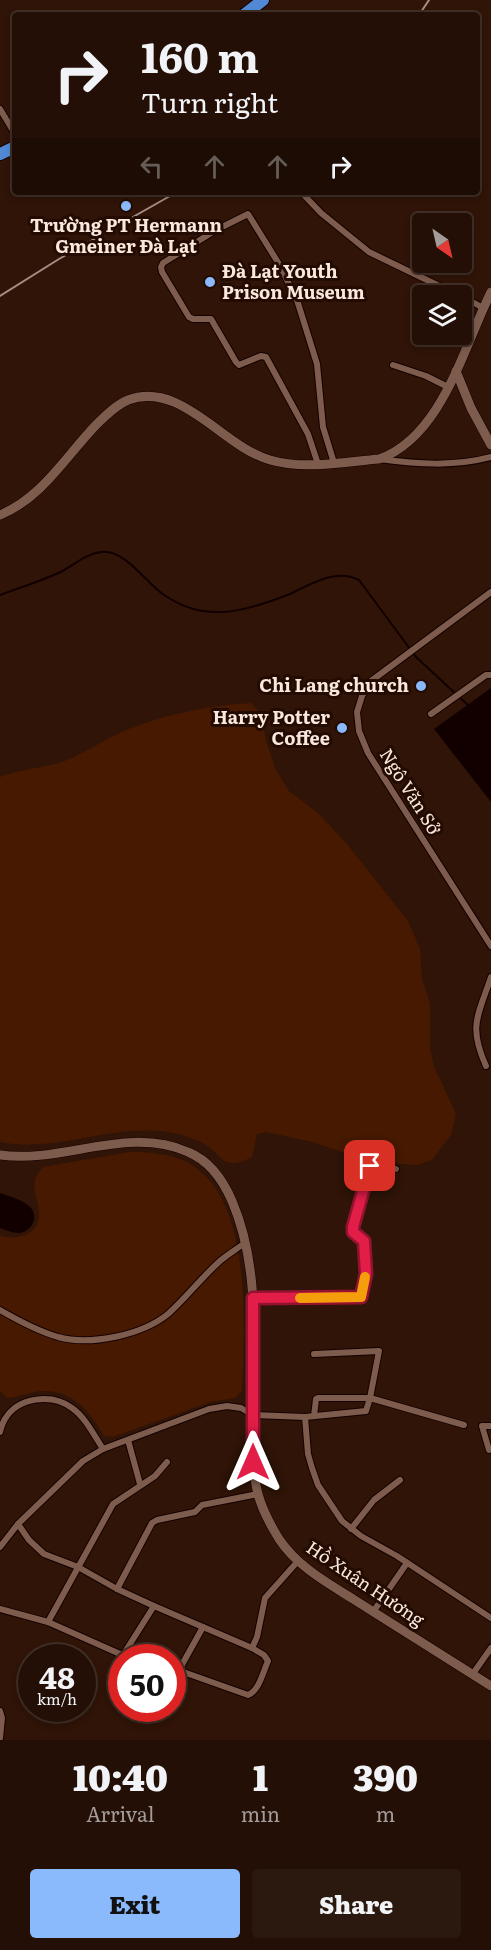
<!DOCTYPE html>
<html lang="en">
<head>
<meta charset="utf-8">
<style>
	body { margin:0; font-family:Literata,serif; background:#2b180f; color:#f1f3f6; height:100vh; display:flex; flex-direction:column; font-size:22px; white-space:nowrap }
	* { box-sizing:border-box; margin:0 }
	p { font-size:20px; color:#a39c9a }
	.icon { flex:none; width:33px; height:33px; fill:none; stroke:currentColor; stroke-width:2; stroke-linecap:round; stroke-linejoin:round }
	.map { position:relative; height:1740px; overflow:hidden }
	.sheet { display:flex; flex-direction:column; background:#230f05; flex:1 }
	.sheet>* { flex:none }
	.hud { position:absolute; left:12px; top:12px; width:468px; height:183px; border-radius:6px; box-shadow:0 3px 9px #0003,0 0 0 2px #402f27; background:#230f05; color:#f1f3f6; overflow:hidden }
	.needle { width:39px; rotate:146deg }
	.buttons { position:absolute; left:412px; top:213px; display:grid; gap:12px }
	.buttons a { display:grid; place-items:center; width:60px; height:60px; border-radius:6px; background:#230f05; box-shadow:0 3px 9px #0003,0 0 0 2px #402f27; font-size:30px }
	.speed { position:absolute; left:18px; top:1644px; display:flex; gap:12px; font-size:30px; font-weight:700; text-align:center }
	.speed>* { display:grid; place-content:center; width:78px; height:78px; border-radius:50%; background:#230f05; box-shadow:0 3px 9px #0003,0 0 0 2px #402f27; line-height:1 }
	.speed small { font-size:15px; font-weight:400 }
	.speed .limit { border:9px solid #d22; background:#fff; color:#111 }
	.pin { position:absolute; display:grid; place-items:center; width:51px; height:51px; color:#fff; margin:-26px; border-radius:12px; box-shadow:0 3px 9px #0006 }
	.me { position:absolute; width:66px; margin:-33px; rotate:0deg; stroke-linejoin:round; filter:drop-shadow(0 0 4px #0008) }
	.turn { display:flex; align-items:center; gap:21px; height:126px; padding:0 30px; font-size:27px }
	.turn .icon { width:78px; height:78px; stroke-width:2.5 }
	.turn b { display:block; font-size:42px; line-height:51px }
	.lanes { display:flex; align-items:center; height:57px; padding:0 30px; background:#0003; justify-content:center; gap:30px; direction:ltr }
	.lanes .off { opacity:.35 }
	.eta { display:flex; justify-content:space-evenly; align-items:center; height:102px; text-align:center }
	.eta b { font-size:36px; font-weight:800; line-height:42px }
	.primary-button { display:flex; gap:12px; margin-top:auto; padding:12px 30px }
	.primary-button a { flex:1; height:69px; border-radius:6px; background:#8abafc; color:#111; font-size:24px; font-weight:800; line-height:69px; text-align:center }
	.primary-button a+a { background:#2b180f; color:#f1f3f6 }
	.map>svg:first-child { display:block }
	.green { fill:#461900 }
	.water { fill:#120000 }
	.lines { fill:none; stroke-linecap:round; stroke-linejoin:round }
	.stream { stroke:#120000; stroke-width:2 }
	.street-casing { stroke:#150100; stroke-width:8 }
	.secondary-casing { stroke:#150100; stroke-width:10 }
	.highway-casing { stroke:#150100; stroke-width:14 }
	.street { stroke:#7d5c4d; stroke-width:6 }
	.secondary { stroke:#7d5c4d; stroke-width:9 }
	.highway { stroke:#5189d5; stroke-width:12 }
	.rail { stroke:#a48d83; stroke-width:2 }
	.route-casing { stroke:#92132f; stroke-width:15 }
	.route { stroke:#e11d48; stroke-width:10 }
	.slow { stroke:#f59e0b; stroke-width:10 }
	.poi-dot { fill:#8abafc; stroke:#240b01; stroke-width:2 }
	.labels { text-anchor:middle; stroke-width:6; stroke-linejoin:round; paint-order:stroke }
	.poi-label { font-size:18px; font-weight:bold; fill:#fae7de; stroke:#240b01; text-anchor:end }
	.street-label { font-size:18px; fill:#fae7de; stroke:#240b01 }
</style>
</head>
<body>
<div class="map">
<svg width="491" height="1740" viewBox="0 0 491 1740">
	<rect width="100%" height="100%" fill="#2f1407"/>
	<g class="green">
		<path d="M251,703L261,713L266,741L276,770L289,791L319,814L347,844L408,921L420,949L422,979L430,1004V1048L434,1066L456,1114L451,1135L432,1160L418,1165L402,1164L362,1153L342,1152L312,1142L266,1132L257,1134L252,1157C222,1173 223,1154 201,1142C187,1136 171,1131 156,1131C103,1127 52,1153 0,1142V777C21,768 45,769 67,760C88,751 108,737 129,729C169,713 208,706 251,703Z"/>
		<path d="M129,1152C152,1152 177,1154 195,1167C252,1206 245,1329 242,1391L235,1398L210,1402L113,1437L104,1436C91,1413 73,1390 43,1391C32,1391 19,1397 7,1398L0,1391V1236C17,1240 38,1236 39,1215C39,1196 26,1184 43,1167Z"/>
	</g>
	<g class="water">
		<polygon points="491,688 491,802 434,729"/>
		<path d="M0,1193C9,1196 24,1200 31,1208C39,1218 31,1232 19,1233C12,1233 6,1230 0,1228Z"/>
	</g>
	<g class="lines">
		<path class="stream" d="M0,595C19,588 38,582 56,574C71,568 84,554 101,552C125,549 146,583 164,595C184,608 200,613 224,612C243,611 273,601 290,594C311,584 336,568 359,580L416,657L470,707"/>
		<g class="street-casing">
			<g id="street">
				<polyline points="0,109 15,134"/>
				<polyline points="301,192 321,213 369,252 460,296"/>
				<polyline points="462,296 483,308"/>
				<polyline points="393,365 426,376 448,387"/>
				<path d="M379,459C417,464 454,467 491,457"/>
				<polyline points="318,464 308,434 266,357 261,356 239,365 236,362 211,319 193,319 189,317 162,272 161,267 163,263 216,230 248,214 279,264 297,300 317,364 323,427 334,463"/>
				<polyline points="491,592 371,681 362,696 357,712 359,731 368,753 491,946"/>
				<polyline points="431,714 486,675 491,675"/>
				<path d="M486,1066C468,1026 478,1016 491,977"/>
				<path d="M253,1298L361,1297L366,1274L364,1241L353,1231C354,1216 364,1174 373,1162L396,1169"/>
				<path d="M0,1310C19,1321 38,1331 58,1337C91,1346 142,1335 168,1314C186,1298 201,1278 220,1261C228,1254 237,1249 246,1242"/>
				<polyline points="314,1354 379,1351 370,1398 318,1398 316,1399 314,1416"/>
				<polyline points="305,1417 308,1454 312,1468 318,1485 342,1521 361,1536 397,1556 491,1618"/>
				<path d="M0,1432C1,1428 3,1422 5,1419C18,1397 52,1393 72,1408C85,1417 94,1435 103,1449"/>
				<polyline points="128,1440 140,1484"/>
				<polyline points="489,1450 482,1426 491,1426"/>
				<path d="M18,1524L29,1540L44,1554L78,1567L117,1589L154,1606L252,1648L264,1655L268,1661C263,1672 259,1691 248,1695L172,1668"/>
				<polyline points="351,1529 374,1500 400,1480"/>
				<polyline points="0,1547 18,1524 83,1461 103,1449 209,1409 227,1406 241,1408 253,1415 305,1417 366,1411 370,1398 464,1425"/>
				<polyline points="117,1589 152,1523 157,1520 195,1512 202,1505 258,1494"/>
				<polyline points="0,1609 48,1622 120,1654 132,1658"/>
				<polyline points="373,1612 407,1563"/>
				<polyline points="48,1622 113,1504 155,1476 167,1462"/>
				<polyline points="252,1648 257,1637 265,1598 298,1561"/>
				<polyline points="123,1655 154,1606"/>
				<polyline points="179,1670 203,1627"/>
				<polyline points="472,1675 491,1648"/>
				<polyline points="0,1711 2,1718 0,1738"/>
			</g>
		</g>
		<g class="secondary-casing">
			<g id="secondary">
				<polyline points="456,371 471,408 491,445"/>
				<path d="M0,515C42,498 66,456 96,425C105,416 116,405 128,400C181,380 223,447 270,460C304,470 344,462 379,459C442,437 464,346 491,292"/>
				<path d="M0,1155C63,1164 127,1125 188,1152C210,1161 223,1180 232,1201C262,1271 252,1348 253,1421C253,1445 252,1471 258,1494C262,1509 271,1526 279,1539C297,1566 326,1582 353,1599C399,1628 445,1657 491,1686"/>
			</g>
		</g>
		<g class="highway-casing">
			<g id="highway">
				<polyline points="244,15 263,0"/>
				<polyline points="0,154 15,147"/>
			</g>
		</g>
		<use href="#street" class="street"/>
		<use href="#secondary" class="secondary"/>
		<use href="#highway" class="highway"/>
		<g class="rail">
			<polyline points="419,15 429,0"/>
			<polyline points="0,296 59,259 177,192"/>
		</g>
	</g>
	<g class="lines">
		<g class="route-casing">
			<polyline id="route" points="253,1462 253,1298 361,1297 366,1274 364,1241 353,1232 353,1227 370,1166"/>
		</g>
		<use href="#route" class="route"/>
		<polyline class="slow" points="300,1298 361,1297 365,1277"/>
	</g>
	<g class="poi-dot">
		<circle cx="126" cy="206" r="6"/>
		<circle cx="210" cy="282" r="6"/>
		<circle cx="421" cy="686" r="6"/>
		<circle cx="342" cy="728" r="6"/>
	</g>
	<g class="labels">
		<g class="poi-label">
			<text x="126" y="232" text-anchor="middle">Trường PT Hermann<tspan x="126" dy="21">Gmeiner Đà Lạt</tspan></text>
			<text x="222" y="278" text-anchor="start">Đà Lạt Youth<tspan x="222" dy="21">Prison Museum</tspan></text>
			<text x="409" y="692">Chi Lang church</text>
			<text x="330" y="724">Harry Potter<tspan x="330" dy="21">Coffee</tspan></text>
		</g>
		<g class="street-label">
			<text transform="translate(410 792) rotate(58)" y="6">Ngô Văn Sở</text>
			<text transform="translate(365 1584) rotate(34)" y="6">Hồ Xuân Hương</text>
		</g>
	</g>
</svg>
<div class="buttons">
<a><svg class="needle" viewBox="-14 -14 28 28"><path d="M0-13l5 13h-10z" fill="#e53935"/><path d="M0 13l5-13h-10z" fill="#a39c9a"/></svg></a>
<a><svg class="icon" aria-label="layers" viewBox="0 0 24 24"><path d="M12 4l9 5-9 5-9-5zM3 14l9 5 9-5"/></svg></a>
</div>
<div class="speed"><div>48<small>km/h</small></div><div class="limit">50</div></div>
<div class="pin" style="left:370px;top:1166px;background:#d93025"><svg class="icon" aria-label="arrive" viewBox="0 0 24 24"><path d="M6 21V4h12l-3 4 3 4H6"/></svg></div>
<svg class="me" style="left:253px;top:1462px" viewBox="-20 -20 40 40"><path d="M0-17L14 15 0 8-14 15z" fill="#e11d48" stroke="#fff" stroke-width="4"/></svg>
<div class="hud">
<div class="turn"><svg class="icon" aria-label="right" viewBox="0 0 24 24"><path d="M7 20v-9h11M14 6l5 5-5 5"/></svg><div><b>160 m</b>Turn right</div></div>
<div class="lanes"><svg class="icon off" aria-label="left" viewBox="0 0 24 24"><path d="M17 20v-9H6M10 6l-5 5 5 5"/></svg><svg class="icon off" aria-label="ahead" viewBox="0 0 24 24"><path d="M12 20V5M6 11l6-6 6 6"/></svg><svg class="icon off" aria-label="ahead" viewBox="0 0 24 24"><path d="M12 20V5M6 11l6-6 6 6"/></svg><svg class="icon" aria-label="right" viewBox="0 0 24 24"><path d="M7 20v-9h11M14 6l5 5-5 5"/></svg></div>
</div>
</div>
<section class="sheet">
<div class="eta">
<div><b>10:40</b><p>Arrival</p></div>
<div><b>1</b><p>min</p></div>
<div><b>390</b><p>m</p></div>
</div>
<div class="primary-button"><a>Exit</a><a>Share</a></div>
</section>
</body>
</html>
